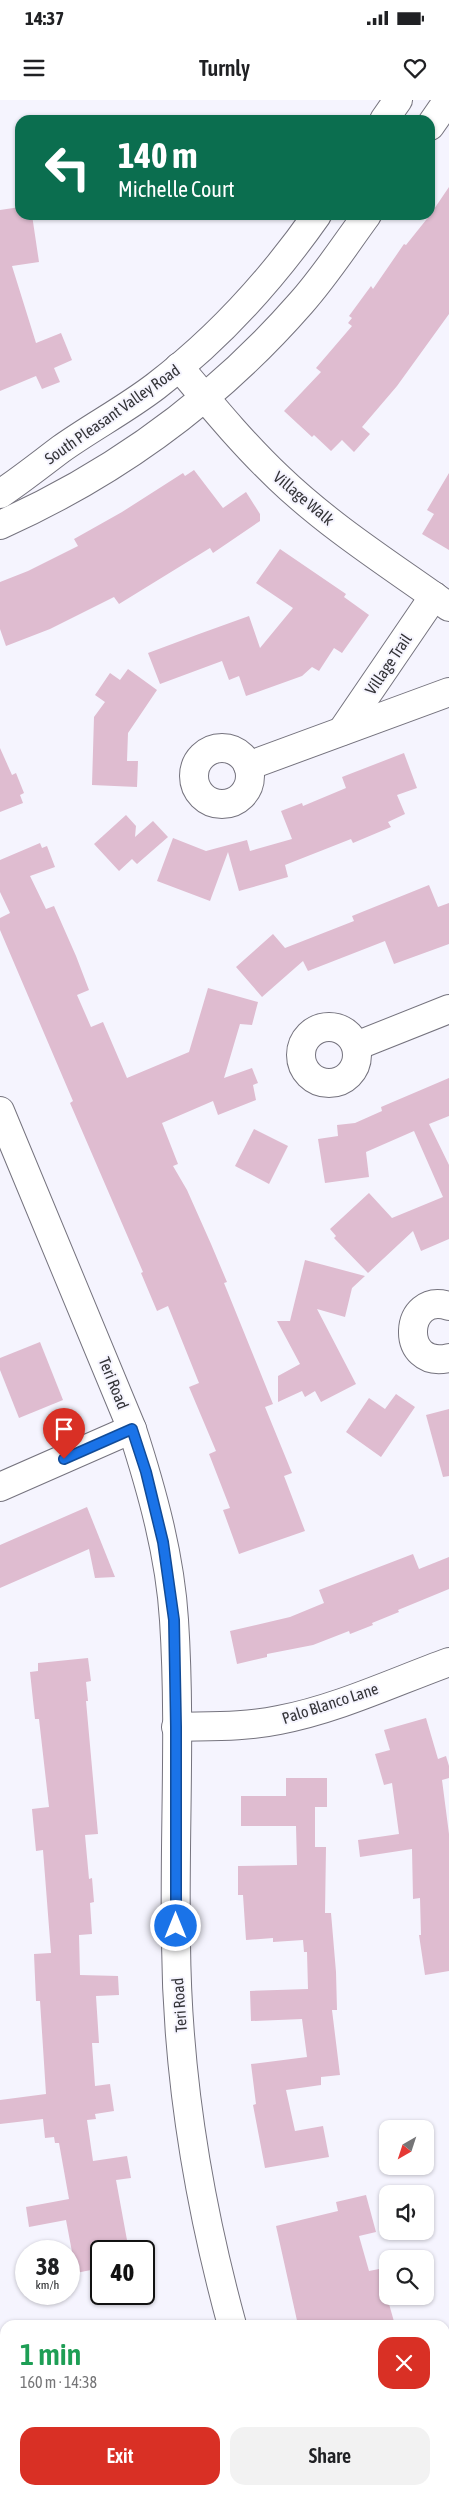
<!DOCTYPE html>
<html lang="en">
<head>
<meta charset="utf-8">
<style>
	body { margin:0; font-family:"Asap Condensed",sans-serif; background:#f2f2f2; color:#202124; height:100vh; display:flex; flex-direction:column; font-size:19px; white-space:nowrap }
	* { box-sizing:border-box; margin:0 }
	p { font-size:16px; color:#757577 }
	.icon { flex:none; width:28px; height:28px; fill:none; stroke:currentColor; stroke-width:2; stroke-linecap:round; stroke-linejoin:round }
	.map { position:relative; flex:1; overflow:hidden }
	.details { position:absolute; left:0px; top:2220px; width:450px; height:175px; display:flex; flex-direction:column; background:#fff; border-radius:15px 15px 0 0; box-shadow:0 1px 4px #0004 }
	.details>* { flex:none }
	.top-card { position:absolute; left:15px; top:15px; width:420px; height:105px; border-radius:15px; box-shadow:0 1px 4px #0004; background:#0b6e4f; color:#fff; overflow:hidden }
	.needle { width:32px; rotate:219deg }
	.controls { position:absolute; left:379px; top:2020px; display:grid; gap:10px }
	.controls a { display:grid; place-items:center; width:55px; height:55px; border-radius:10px; background:#fff; box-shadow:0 1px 4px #0004; font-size:25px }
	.speed { position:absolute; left:15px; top:2140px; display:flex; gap:10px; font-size:25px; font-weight:700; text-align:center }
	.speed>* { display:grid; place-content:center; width:65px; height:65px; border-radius:50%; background:#fff; box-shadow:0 1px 4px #0004; line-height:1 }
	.speed small { font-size:12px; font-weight:400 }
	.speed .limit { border:2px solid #111; border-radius:8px; background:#fff; color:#111 }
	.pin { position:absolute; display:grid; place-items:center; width:42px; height:42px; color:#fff; margin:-51px -21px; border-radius:50% 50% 50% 0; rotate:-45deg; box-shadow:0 0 5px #0007 }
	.pin .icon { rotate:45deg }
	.me { position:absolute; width:55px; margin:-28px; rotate:0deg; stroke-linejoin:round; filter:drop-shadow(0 0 4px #0008) }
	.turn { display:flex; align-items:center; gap:18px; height:105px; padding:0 20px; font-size:22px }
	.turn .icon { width:65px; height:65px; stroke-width:2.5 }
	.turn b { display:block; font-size:35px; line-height:42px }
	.round { display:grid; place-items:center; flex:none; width:52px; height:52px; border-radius:15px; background:#f2f2f2 }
	.headline { display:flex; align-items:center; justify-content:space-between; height:85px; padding:0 20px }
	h1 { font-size:30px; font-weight:600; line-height:38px; color:#1e9e55 }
	.cta { display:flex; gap:10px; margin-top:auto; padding:10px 20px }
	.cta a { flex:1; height:58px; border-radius:15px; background:#d93025; color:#fff; font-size:20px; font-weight:600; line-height:58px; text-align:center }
	.cta a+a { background:#f2f2f2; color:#202124 }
	.status { display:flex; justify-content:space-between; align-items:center; height:35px; padding:0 25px; background:#fff; direction:ltr }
	.status svg { height:14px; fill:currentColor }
	header { display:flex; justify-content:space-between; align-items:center; height:65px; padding:0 20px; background:#fff; font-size:22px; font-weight:600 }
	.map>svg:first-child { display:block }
	.building { fill:#dfbcd0 }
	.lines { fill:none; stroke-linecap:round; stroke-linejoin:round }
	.minor-casing { stroke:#75737e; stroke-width:30 }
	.minor { stroke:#fff; stroke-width:28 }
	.route-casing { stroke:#114b97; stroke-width:12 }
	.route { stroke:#1a73e8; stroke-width:9 }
	.labels { text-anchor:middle; stroke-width:4; stroke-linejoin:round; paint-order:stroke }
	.street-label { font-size:16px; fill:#343438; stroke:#f5f4fe }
</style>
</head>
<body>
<div class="status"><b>14:37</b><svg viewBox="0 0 49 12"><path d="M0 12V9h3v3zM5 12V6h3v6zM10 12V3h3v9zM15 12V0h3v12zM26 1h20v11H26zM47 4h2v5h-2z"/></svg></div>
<header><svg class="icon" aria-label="menu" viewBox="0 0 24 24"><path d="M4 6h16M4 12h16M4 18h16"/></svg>Turnly<svg class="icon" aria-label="heart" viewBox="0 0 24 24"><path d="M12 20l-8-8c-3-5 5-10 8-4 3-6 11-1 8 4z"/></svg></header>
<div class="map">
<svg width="449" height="2395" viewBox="0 0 449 2395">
	<rect width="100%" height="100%" fill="#f5f4fe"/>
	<g class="building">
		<polygon points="449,87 449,214 397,286 362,327 370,334 354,352 342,340 331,351 314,335 312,337 284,311 321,272 316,268 352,226 348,223 352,218 349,216 371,186 373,189 404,144 406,145 430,115"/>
		<polygon points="20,107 20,115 32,115 39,162 12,166 36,243 61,233 72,260 54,268 60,282 42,289 36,276 0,291 0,110"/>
		<polygon points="194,370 223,408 246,392 260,414 260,421 213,453 210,448 119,504 114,497 50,529 6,546 0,529 0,482 28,471 78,446 74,439 122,412 183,373 185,376"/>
		<polygon points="449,373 449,450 422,434 434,414 427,410"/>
		<polygon points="280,449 346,494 344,497 369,515 342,553 334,548 319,571 312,567 302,576 246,596 239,576 229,580 222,561 160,584 148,553 199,534 249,516 260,548 293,508 256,483"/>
		<polygon points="128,569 157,590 128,633 127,661 138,661 137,687 92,685 94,617 105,602 95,595 110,573 120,580"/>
		<polygon points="0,648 12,675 16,673 24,693 20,695 23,703 0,712"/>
		<polygon points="404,653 417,688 397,695 405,714 388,722 391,727 353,743 351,739 285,765 288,777 239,791 228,752 210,801 157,781 173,738 206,751 247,740 250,751 292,739 281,711 302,703 303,706 346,688 342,677"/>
		<polygon points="126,715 136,726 135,737 153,721 168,737 137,764 132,759 119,771 94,744"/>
		<polygon points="40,743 42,748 47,746 55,767 30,776 46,809 54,806 76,856 89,890 77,895 91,927 103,922 127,978 189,952 208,888 258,902 252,925 240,924 224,978 252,968 258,983 253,985 256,1000 218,1015 213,1001 162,1023 178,1064 173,1066 187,1090 211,1144 227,1182 224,1183 273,1304 265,1307 292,1373 284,1376 305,1431 239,1454 223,1410 230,1408 209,1354 216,1351 189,1287 199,1283 168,1206 157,1211 141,1173 143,1172 70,1003 73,1001 0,830 0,818 10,813 0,792 0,760"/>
		<polygon points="429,785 438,807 449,803 449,844 394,864 385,841 308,871 303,861 262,897 236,867 273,834 285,848 354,821 352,816"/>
		<polygon points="449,978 449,1016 429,1024 449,1065 449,1139 421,1151 413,1131 368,1173 334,1138 336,1136 330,1129 369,1093 392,1118 443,1097 414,1031 366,1052 369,1077 325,1083 318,1039 338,1036 337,1025 355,1023 382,1011 381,1007"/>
		<polygon points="254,1029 288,1046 269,1084 235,1066"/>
		<polygon points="305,1160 365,1176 352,1188 345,1217 317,1209 356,1284 321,1302 315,1291 305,1297 302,1291 278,1302 278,1276 300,1264 277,1221 290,1221"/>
		<polygon points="40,1242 63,1300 19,1318 0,1270 0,1258"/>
		<polygon points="396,1294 415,1307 381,1357 346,1332 369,1298 385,1309"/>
		<polygon points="449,1309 449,1376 443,1377 426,1315"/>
		<polygon points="87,1407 115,1477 95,1478 89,1449 0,1488 0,1445"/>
		<polygon points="413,1454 419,1469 449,1457 449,1489 398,1510 399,1512 372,1523 373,1525 350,1534 349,1531 313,1545 267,1554 267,1557 237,1564 230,1531 290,1517 324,1503 319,1490"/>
		<polygon points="88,1558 91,1581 86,1582 88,1601 86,1601 98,1734 85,1735 89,1779 92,1778 94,1802 90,1803 92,1834 79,1835 80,1875 118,1876 119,1895 96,1896 99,1943 92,1943 95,1986 110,1984 114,2011 95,2014 96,2019 87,2020 93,2061 127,2056 131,2078 116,2080 129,2151 101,2151 101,2168 76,2173 66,2120 29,2127 26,2107 69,2099 59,2043 55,2043 54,2037 45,2038 43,2019 0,2024 0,2000 46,1994 40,1901 36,1901 34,1854 51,1853 43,1750 36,1751 32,1709 49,1707 39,1619 35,1619 30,1572 38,1571 38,1563"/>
		<polygon points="426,1618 438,1659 446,1656 449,1666 449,1678 442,1680 449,1734 449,1871 425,1875 419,1835 421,1835 420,1798 413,1799 412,1749 360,1757 358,1740 399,1734 392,1683 384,1685 375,1654 390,1650 384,1630"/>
		<polygon points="286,1678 327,1678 327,1707 315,1707 315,1747 326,1747 325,1813 331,1813 336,1872 337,1910 332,1910 340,1975 321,1977 321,1985 286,1990 295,2031 323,2026 329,2057 265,2068 253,2005 256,2004 251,1964 307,1957 302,1919 251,1921 250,1891 308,1889 307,1852 304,1852 303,1840 273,1842 273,1838 246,1840 243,1795 238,1795 238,1766 297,1765 296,1726 241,1726 241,1696 286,1696"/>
		<polygon points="366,2095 376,2132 359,2136 369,2171 379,2169 395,2225 298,2225 276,2126 338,2111 336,2102"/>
	</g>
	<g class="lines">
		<g class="minor-casing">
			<g id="minor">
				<polyline points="384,20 398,0"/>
				<polyline points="430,26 448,0"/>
				<path d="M179,267C211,305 243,344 279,378C330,427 392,466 449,507"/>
				<path d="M0,394C21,380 41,364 61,349C92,327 126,309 156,286C219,238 272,179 317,115"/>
				<path d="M0,425C116,373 217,299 301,203C325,176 345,145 367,115"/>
				<polyline points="342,631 434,496"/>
				<circle cx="222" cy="676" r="28"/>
				<polyline points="248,666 449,592"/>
				<circle cx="329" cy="955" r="28"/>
				<polyline points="356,946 449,909"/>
				<path d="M0,1011L132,1329C152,1391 170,1455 174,1520C181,1627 174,1736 176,1843C177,1972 198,2101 232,2225"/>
				<path d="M449,1206C403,1191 399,1270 449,1258"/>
				<polyline points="0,1387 132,1329"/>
				<path d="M176,1627C211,1626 245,1627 279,1620C337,1609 394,1582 449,1562"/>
				<polyline points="287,2390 289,2395"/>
				<polyline points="86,2395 100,2390"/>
			</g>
		</g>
		<use href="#minor" class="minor"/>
	</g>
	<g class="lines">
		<g class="route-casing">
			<polyline id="route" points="64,1359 132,1329 146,1372 163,1442 174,1520 176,1627 176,1826"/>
		</g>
		<use href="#route" class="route"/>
	</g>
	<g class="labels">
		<g class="street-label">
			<text transform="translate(112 314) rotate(-35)" y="6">South Pleasant Valley Road</text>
			<text transform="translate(304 398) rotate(40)" y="6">Village Walk</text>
			<text transform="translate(388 564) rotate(-56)" y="6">Village Trail</text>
			<text transform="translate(114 1283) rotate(68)" y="6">Teri Road</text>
			<text transform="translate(330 1603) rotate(-18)" y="6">Palo Blanco Lane</text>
			<text transform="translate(179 1905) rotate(-94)" y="6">Teri Road</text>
		</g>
	</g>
</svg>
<div class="controls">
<a><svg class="needle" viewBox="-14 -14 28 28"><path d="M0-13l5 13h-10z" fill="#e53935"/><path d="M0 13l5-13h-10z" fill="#757577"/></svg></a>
<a><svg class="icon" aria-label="sound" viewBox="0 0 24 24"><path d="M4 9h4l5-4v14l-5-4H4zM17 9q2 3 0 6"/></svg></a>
<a><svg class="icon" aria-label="search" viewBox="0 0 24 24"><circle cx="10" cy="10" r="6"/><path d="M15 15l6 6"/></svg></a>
</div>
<div class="speed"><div>38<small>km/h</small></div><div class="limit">40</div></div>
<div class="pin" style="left:64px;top:1359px;background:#d93025"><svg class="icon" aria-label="arrive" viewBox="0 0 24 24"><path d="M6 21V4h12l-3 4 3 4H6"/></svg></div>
<svg class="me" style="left:176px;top:1826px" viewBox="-20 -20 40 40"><circle r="17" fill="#1a73e8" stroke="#fff" stroke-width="3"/><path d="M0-11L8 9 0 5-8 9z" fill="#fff"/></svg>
<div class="top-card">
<div class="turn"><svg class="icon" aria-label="left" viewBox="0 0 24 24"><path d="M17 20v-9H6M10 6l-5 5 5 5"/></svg><div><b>140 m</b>Michelle Court</div></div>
</div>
<section class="details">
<div class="headline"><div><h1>1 min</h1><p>160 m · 14:38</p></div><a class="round" style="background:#d93025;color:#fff"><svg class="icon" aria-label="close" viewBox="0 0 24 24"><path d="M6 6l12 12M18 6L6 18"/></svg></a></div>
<div class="cta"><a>Exit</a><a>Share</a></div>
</section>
</div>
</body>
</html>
